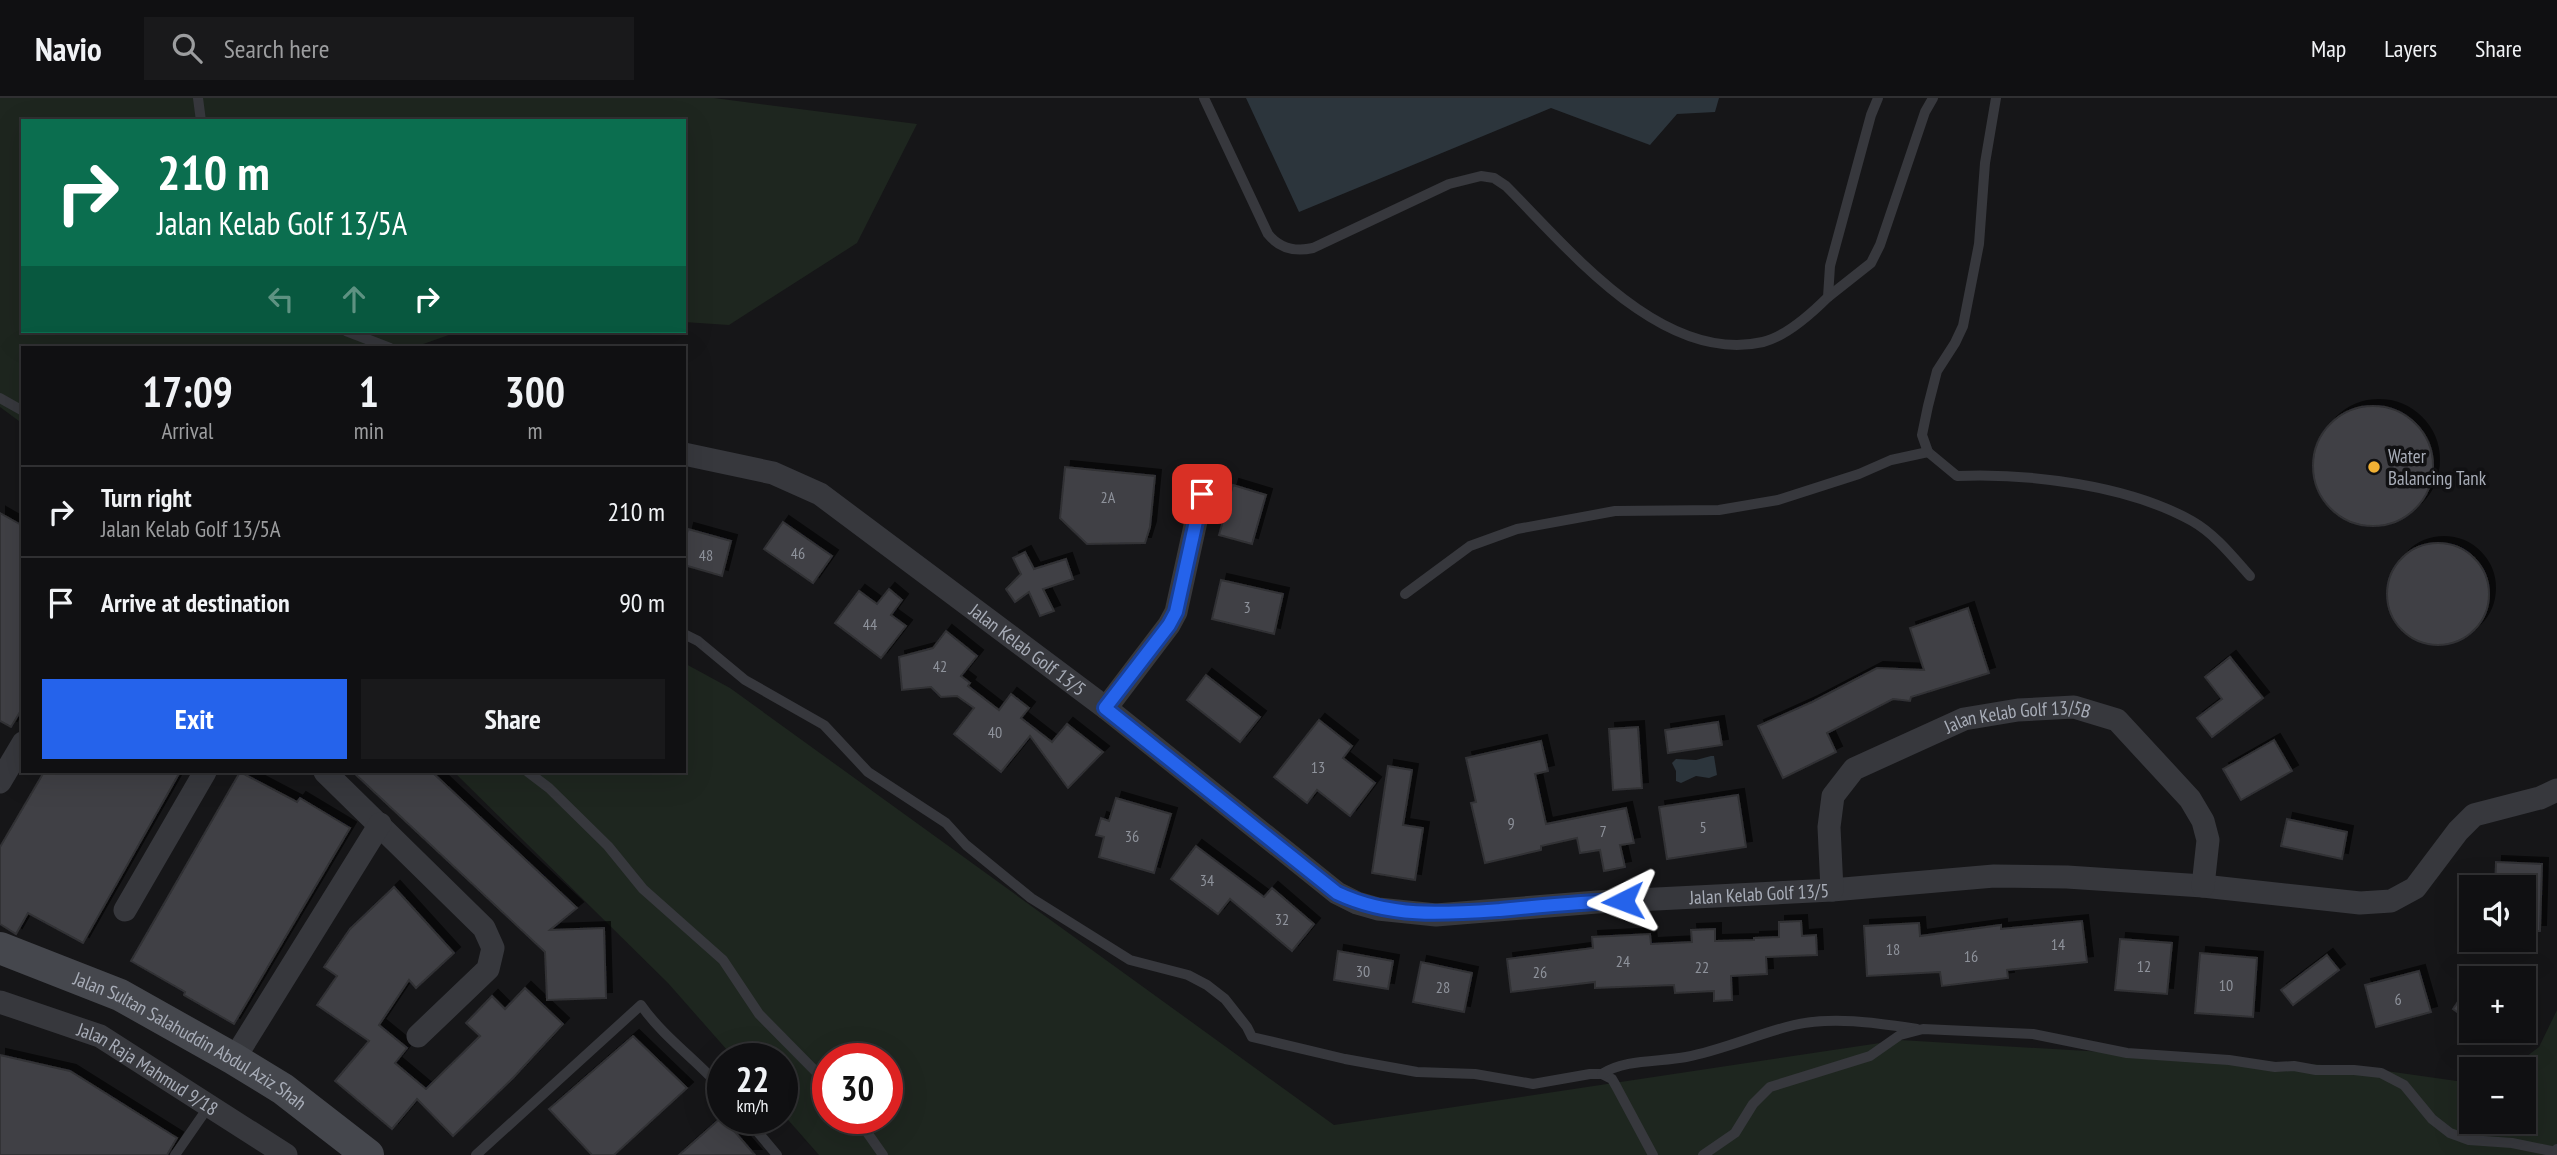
<!DOCTYPE html>
<html lang="en">
<head>
<meta charset="utf-8">
<style>
	body { margin:0; font-family:"PT Sans Narrow",sans-serif; background:#19191b; color:#f1f3f6; height:100vh; display:flex; flex-direction:column; font-size:26px; white-space:nowrap }
	* { box-sizing:border-box; margin:0 }
	p { font-size:23px; color:#9c9d9f }
	.icon { flex:none; width:38px; height:38px; fill:none; stroke:currentColor; stroke-width:2; stroke-linecap:round; stroke-linejoin:round }
	.map { position:relative; flex:1; overflow:hidden }
	.drawer { position:absolute; left:21px; top:248px; width:665px; height:427px; display:flex; flex-direction:column; background:#101012; border-radius:0px; box-shadow:0 7px 28px #0002,0 0 0 2px #303032 }
	.drawer>* { flex:none }
	.top-card { position:absolute; left:21px; top:21px; width:665px; height:214px; border-radius:0px; box-shadow:0 7px 28px #0002,0 0 0 2px #303032; background:#0b6e4f; color:#fff; overflow:hidden }
	.buttons { position:absolute; left:2459px; top:777px; display:grid; gap:14px }
	.buttons a { display:grid; place-items:center; width:77px; height:77px; border-radius:0px; background:#101012; box-shadow:0 7px 28px #0002,0 0 0 2px #303032; font-size:35px }
	.speed { position:absolute; left:707px; top:945px; display:flex; gap:14px; font-size:35px; font-weight:700; text-align:center }
	.speed>* { display:grid; place-content:center; width:91px; height:91px; border-radius:50%; background:#101012; box-shadow:0 7px 28px #0002,0 0 0 2px #303032; line-height:1 }
	.speed small { font-size:18px; font-weight:400 }
	.speed .limit { border:10px solid #d22; background:#fff; color:#111 }
	.pin { position:absolute; display:grid; place-items:center; width:60px; height:60px; color:#fff; margin:-30px; border-radius:14px; box-shadow:0 4px 10px #0006 }
	.me { position:absolute; width:77px; margin:-38px; rotate:267deg; stroke-linejoin:round; filter:drop-shadow(0 0 5px #0008) }
	.turn { display:flex; align-items:center; gap:24px; height:147px; padding:0 21px; font-size:32px }
	.turn .icon { width:91px; height:91px; stroke-width:2.5 }
	.turn b { display:block; font-size:49px; line-height:60px }
	.lanes { display:flex; align-items:center; height:66px; padding:0 21px; background:#0003; justify-content:center; gap:35px; direction:ltr }
	.lanes .off { opacity:.35 }
	.eta { display:flex; justify-content:space-evenly; align-items:center; height:119px; text-align:center }
	.eta b { font-size:42px; font-weight:600; line-height:49px }
	.cta { display:flex; gap:14px; margin-top:auto; padding:14px 21px }
	.cta a { flex:1; height:80px; border-radius:0px; background:#2563eb; color:#fff; font-size:28px; font-weight:600; line-height:80px; text-align:center }
	.cta a+a { background:#19191b; color:#f1f3f6 }
	ul { padding:0; list-style:none }
	li { display:flex; align-items:center; gap:21px; height:91px; padding:0 21px; border-top:2px solid #303032 }
	li div { flex:1 }
	li b { display:block; font-size:26px }
	li em { font-style:normal }
	header { display:flex; align-items:center; gap:42px; box-sizing:border-box; height:98px; padding:0 35px; background:#101012; border-bottom:2px solid #303032 }
	header strong { font-size:33px }
	nav { display:flex; gap:38px; margin-inline-start:auto; font-size:24px }
	.search { width:490px; height:63px; background:#19191b; display:flex; align-items:center; gap:18px; box-sizing:border-box; padding:0 24px; border-radius:0px; color:#9c9d9f; font-size:26px }
	.map>svg:first-child { display:block }
	.green { fill:#1e261f; fill-rule:evenodd }
	.water { fill:#2c353c }
	.building { fill:#404145; stroke:#303034; stroke-width:2; filter:url(#shadow) }
	.lines { fill:none; stroke-linecap:round; stroke-linejoin:round }
	.lane { stroke:#37383d; stroke-width:10 }
	.street { stroke:#37383d; stroke-width:23 }
	.secondary { stroke:#45474d; stroke-width:32 }
	.route-casing { stroke:#184099; stroke-width:18 }
	.route { stroke:#2563eb; stroke-width:12 }
	.poi-dot { fill:#f2b134; stroke:#111113; stroke-width:2.5 }
	.labels { text-anchor:middle; stroke-width:7; stroke-linejoin:round; paint-order:stroke }
	.number-label { font-size:16px; fill:#8e929b }
	.poi-label { font-size:19px; fill:#a8adb8; stroke:#111113; text-anchor:start }
	.street-label { font-size:19px; fill:#a8adb8; stroke:#111113 }
</style>
</head>
<body>
<header>
<strong>Navio</strong>
<div class="search"><svg class="icon" aria-label="search" viewBox="0 0 24 24"><circle cx="10" cy="10" r="6"/><path d="M15 15l6 6"/></svg>Search here</div>
<nav><a>Map</a><a>Layers</a><a>Share</a></nav>
</header>
<div class="map">
<svg width="2557" height="1057" viewBox="0 0 2557 1057">
	<defs>
		<filter id="shadow"><feDropShadow dx="6" dy="-6" stdDeviation="0" flood-color="#0009"/></filter>
	</defs>
	<rect width="100%" height="100%" fill="#161618"/>
	<g class="green">
		<polygon points="0,0 714,0 917,26 857,145 729,227 684,224 684,23 23,23 23,233 460,233 412,250 23,250 23,326 0,309"/>
		<path d="M684,565L730,590L1334,1027L1900,942L2358,969L2471,985V1024H2524V971H2510L2539,949L2557,912V1057H819L782,1015V961H735L668,885L454,674H684ZM828,961H887V1020H828Z"/>
	</g>
	<g class="water">
		<polygon points="1246,0 1719,0 1715,14 1677,16 1650,47 1551,10 1299,114"/>
		<polygon points="1711,658 1714,658 1717,677 1709,680 1696,678 1681,685 1676,683 1676,673 1672,665 1676,661 1696,662"/>
	</g>
	<g class="building">
		<circle cx="2373" cy="368" r="60"/>
		<polygon points="1065,369 1155,378 1150,429 1145,445 1087,446 1060,420"/>
		<polygon points="1233,387 1266,397 1252,446 1219,437"/>
		<polygon points="0,415 23,428 23,609 11,629 0,623"/>
		<polygon points="783,424 832,458 813,485 764,451"/>
		<polygon points="688,431 731,443 722,478 684,467 684,447"/>
		<circle cx="2438" cy="496" r="51"/>
		<polygon points="1025,454 1034,471 1066,461 1073,481 1043,491 1054,513 1040,518 1029,494 1015,504 1006,491 1021,476 1013,460"/>
		<polygon points="1221,482 1283,496 1274,536 1212,521"/>
		<polygon points="889,491 902,502 891,517 906,528 881,560 835,525 859,493 877,506"/>
		<polygon points="1968,510 1989,575 1911,599 1910,603 1893,601 1827,635 1836,654 1783,680 1758,628 1812,604 1877,570 1924,572 1910,530"/>
		<polygon points="946,533 977,558 961,578 970,585 968,588 999,612 1011,596 1029,610 1021,620 1052,644 1067,626 1103,654 1068,690 1030,638 1001,674 954,636 974,610 957,598 941,599 931,589 902,592 899,559 933,550"/>
		<polygon points="2230,559 2263,600 2212,639 2197,620 2222,601 2205,579"/>
		<polygon points="1206,577 1260,619 1240,644 1187,602"/>
		<polygon points="1319,622 1352,648 1343,660 1375,685 1350,718 1317,692 1307,705 1274,679"/>
		<polygon points="1718,624 1722,647 1668,655 1665,632"/>
		<polygon points="1638,629 1642,690 1613,692 1609,631"/>
		<polygon points="2274,642 2292,673 2241,702 2223,671"/>
		<polygon points="1541,643 1548,673 1535,676 1546,726 1626,710 1634,745 1620,747 1625,769 1604,773 1600,752 1580,755 1577,740 1541,748 1541,752 1485,765 1471,705 1476,704 1466,660"/>
		<polygon points="1388,668 1412,672 1403,727 1423,730 1415,782 1372,775"/>
		<polygon points="44,674 180,674 83,845 28,815 16,836 0,826 0,749"/>
		<polygon points="240,674 297,704 300,700 350,730 234,926 184,897 185,894 131,863"/>
		<polygon points="353,674 432,674 577,810 550,832 604,830 606,900 547,902 545,854"/>
		<polygon points="1738,697 1746,749 1667,761 1659,709"/>
		<polygon points="1116,700 1171,716 1154,775 1099,759 1104,739 1096,737 1101,720 1109,723"/>
		<polygon points="2287,721 2347,734 2342,761 2281,748"/>
		<polygon points="1196,748 1264,799 1272,790 1314,826 1292,853 1230,801 1218,816 1171,781"/>
		<polygon points="2496,764 2542,766 2540,833 2524,833 2524,789 2495,789"/>
		<polygon points="394,789 454,855 416,890 409,882 379,927 407,950 395,965 426,991 480,938 466,925 492,898 505,911 525,890 563,926 513,980 453,1038 417,1001 392,1031 335,983 369,943 317,907 337,878 324,869 350,831"/>
		<polygon points="1801,823 1802,838 1816,837 1817,857 1766,859 1767,876 1731,878 1732,902 1714,903 1714,893 1675,895 1674,887 1595,890 1595,884 1511,894 1507,861 1593,850 1592,839 1650,836 1651,846 1692,844 1691,832 1715,831 1715,843 1754,842 1754,840 1779,839 1779,824"/>
		<polygon points="2082,823 2087,864 2007,872 2008,880 1942,888 1940,874 1867,878 1864,828 1919,825 1920,838 2001,827 2001,831"/>
		<polygon points="2120,841 2172,845 2167,896 2115,892"/>
		<polygon points="1338,853 1393,863 1388,891 1334,882"/>
		<polygon points="2200,855 2257,860 2253,919 2195,915"/>
		<polygon points="2327,857 2339,872 2293,907 2281,892"/>
		<polygon points="1421,864 1472,875 1464,914 1413,904"/>
		<polygon points="2419,873 2431,914 2376,929 2365,887"/>
		<polygon points="2471,885 2471,924 2453,911"/>
		<polygon points="633,938 687,990 614,1057 592,1057 549,1011"/>
		<polygon points="0,957 70,973 177,1040 167,1057 0,1057"/>
		<polygon points="722,1019 755,1057 679,1057"/>
	</g>
	<g class="lines">
		<g class="lane">
			<polyline points="198,0 201,23"/>
			<path d="M1204,0L1268,136C1280,151 1295,154 1313,150L1449,86L1481,78L1494,80L1506,88C1569,151 1662,267 1763,244C1787,238 1811,216 1828,199L1830,168L1871,17L1878,0"/>
			<polyline points="1828,199 1871,165 1880,147 1925,14 1933,0"/>
			<polyline points="346,233 390,250"/>
			<polyline points="0,300 23,313"/>
			<path d="M1928,354L1957,378C2029,375 2128,387 2192,423C2215,436 2233,459 2250,478"/>
			<polyline points="1405,496 1470,448 1517,431 1615,413 1719,412 1778,402 1859,376 1891,362 1928,354 1922,337 1928,308 1937,273 1955,245 1963,228 1979,146 1985,65 1996,0"/>
			<polyline points="684,536 698,543 745,582 824,627 868,674 946,725 966,747 1031,800 1130,862 1188,877 1207,887 1225,901 1247,929 1252,939 1345,961 1417,974 1475,976 1533,986 1590,976 1602,976 1612,981 1616,988 1653,1057"/>
			<polyline points="528,674 549,690 608,748 643,791 723,862 759,916 828,986"/>
			<path d="M1602,976C1624,961 1660,964 1686,959C1723,952 1757,936 1794,927C1833,918 1877,925 1917,931"/>
			<polyline points="746,1020 777,1057"/>
			<polyline points="857,1020 883,1057"/>
			<polyline points="175,1057 209,1008"/>
			<path d="M476,1057L641,907C664,940 697,962 723,992"/>
			<polyline points="1703,1057 1735,1035 1753,1006 1770,989 1870,958 1900,937 1923,931 2033,936 2127,955 2229,962 2275,969 2294,968 2316,972 2354,972 2381,975 2404,987 2432,1021 2450,1035 2469,1042 2512,1045 2556,1054 2557,1051"/>
		</g>
		<g class="street">
			<path id="s1" d="M684,356L773,375L820,396L1106,610L1337,795L1357,805L1378,811L1436,817L1597,804L1832,792L1994,778L2067,779L2203,788L2360,805L2391,803L2415,790L2458,733L2474,717L2540,700L2557,692"/>
			<polyline points="1106,610 1169,527 1176,514 1202,396"/>
			<polyline points="325,674 484,830 493,850 488,871 418,938"/>
			<polyline points="0,684 23,645"/>
			<path id="s2" d="M1832,792L1829,729L1833,698L1854,671L1964,621L2018,612L2074,609L2117,622L2190,701L2203,723L2208,742L2203,788"/>
			<polyline points="125,812 205,674"/>
			<path id="s3" d="M0,904L100,938L286,1057"/>
			<polyline points="234,961 380,726"/>
		</g>
		<path class="secondary" id="s4" d="M0,850L120,897L234,961L283,991L368,1057"/>
	</g>
	<g class="lines">
		<g class="route-casing">
			<path id="route" d="M1202,396L1176,514L1169,527L1105,610L1337,795C1390,820 1443,816 1500,812C1541,808 1582,804 1623,803"/>
		</g>
		<use href="#route" class="route"/>
	</g>
	<circle class="poi-dot" cx="2374" cy="369" r="7"/>
	<g class="labels">
		<g class="number-label">
			<text x="1108" y="405">2A</text>
			<text x="798" y="461">46</text>
			<text x="706" y="463">48</text>
			<text x="1247" y="515">3</text>
			<text x="870" y="532">44</text>
			<text x="940" y="574">42</text>
			<text x="995" y="640">40</text>
			<text x="1318" y="675">13</text>
			<text x="1511" y="731">9</text>
			<text x="1703" y="735">5</text>
			<text x="1603" y="739">7</text>
			<text x="1132" y="744">36</text>
			<text x="1207" y="788">34</text>
			<text x="1282" y="827">32</text>
			<text x="2058" y="852">14</text>
			<text x="1893" y="857">18</text>
			<text x="1971" y="864">16</text>
			<text x="1623" y="869">24</text>
			<text x="2144" y="874">12</text>
			<text x="1702" y="875">22</text>
			<text x="1363" y="879">30</text>
			<text x="1540" y="880">26</text>
			<text x="2226" y="893">10</text>
			<text x="1443" y="895">28</text>
			<text x="2398" y="907">6</text>
		</g>
		<g class="poi-label">
			<text x="2388" y="365">Water<tspan x="2388" dy="22">Balancing Tank</tspan></text>
		</g>
		<g class="street-label">
			<text dy="7" stroke="none"><textPath href="#s1" startOffset="402">Jalan Kelab Golf 13/5</textPath></text>
			<text dy="7" stroke="none"><textPath href="#s2" startOffset="303">Jalan Kelab Golf 13/5B</textPath></text>
			<text dy="7" stroke="none"><textPath href="#s1" startOffset="1222">Jalan Kelab Golf 13/5</textPath></text>
			<text dy="7" stroke="none"><textPath href="#s4" startOffset="212">Jalan Sultan Salahuddin Abdul Aziz Shah</textPath></text>
			<text dy="7" stroke="none"><textPath href="#s3" startOffset="163">Jalan Raja Mahmud 9/18</textPath></text>
		</g>
	</g>
</svg>
<div class="buttons">
<a><svg class="icon" aria-label="sound" viewBox="0 0 24 24"><path d="M4 9h4l5-4v14l-5-4H4zM17 9q2 3 0 6"/></svg></a>
<a>+</a>
<a>−</a>
</div>
<div class="speed"><div>22<small>km/h</small></div><div class="limit">30</div></div>
<div class="pin" style="left:1202px;top:396px;background:#d93025"><svg class="icon" aria-label="arrive" viewBox="0 0 24 24"><path d="M6 21V4h12l-3 4 3 4H6"/></svg></div>
<svg class="me" style="left:1623px;top:803px" viewBox="-20 -20 40 40"><path d="M0-17L14 15 0 8-14 15z" fill="#2563eb" stroke="#fff" stroke-width="4"/></svg>
<div class="top-card">
<div class="turn"><svg class="icon" aria-label="right" viewBox="0 0 24 24"><path d="M7 20v-9h11M14 6l5 5-5 5"/></svg><div><b>210 m</b>Jalan Kelab Golf 13/5A</div></div>
<div class="lanes"><svg class="icon off" aria-label="left" viewBox="0 0 24 24"><path d="M17 20v-9H6M10 6l-5 5 5 5"/></svg><svg class="icon off" aria-label="ahead" viewBox="0 0 24 24"><path d="M12 20V5M6 11l6-6 6 6"/></svg><svg class="icon" aria-label="right" viewBox="0 0 24 24"><path d="M7 20v-9h11M14 6l5 5-5 5"/></svg></div>
</div>
<section class="drawer">
<div class="eta">
<div><b>17:09</b><p>Arrival</p></div>
<div><b>1</b><p>min</p></div>
<div><b>300</b><p>m</p></div>
</div>
<ul>
<li><svg class="icon" aria-label="right" viewBox="0 0 24 24"><path d="M7 20v-9h11M14 6l5 5-5 5"/></svg><div><b>Turn right</b><p>Jalan Kelab Golf 13/5A</p></div><em>210 m</em></li>
<li><svg class="icon" aria-label="arrive" viewBox="0 0 24 24"><path d="M6 21V4h12l-3 4 3 4H6"/></svg><div><b>Arrive at destination</b></div><em>90 m</em></li>
</ul>
<div class="cta"><a>Exit</a><a>Share</a></div>
</section>
</div>
</body>
</html>
